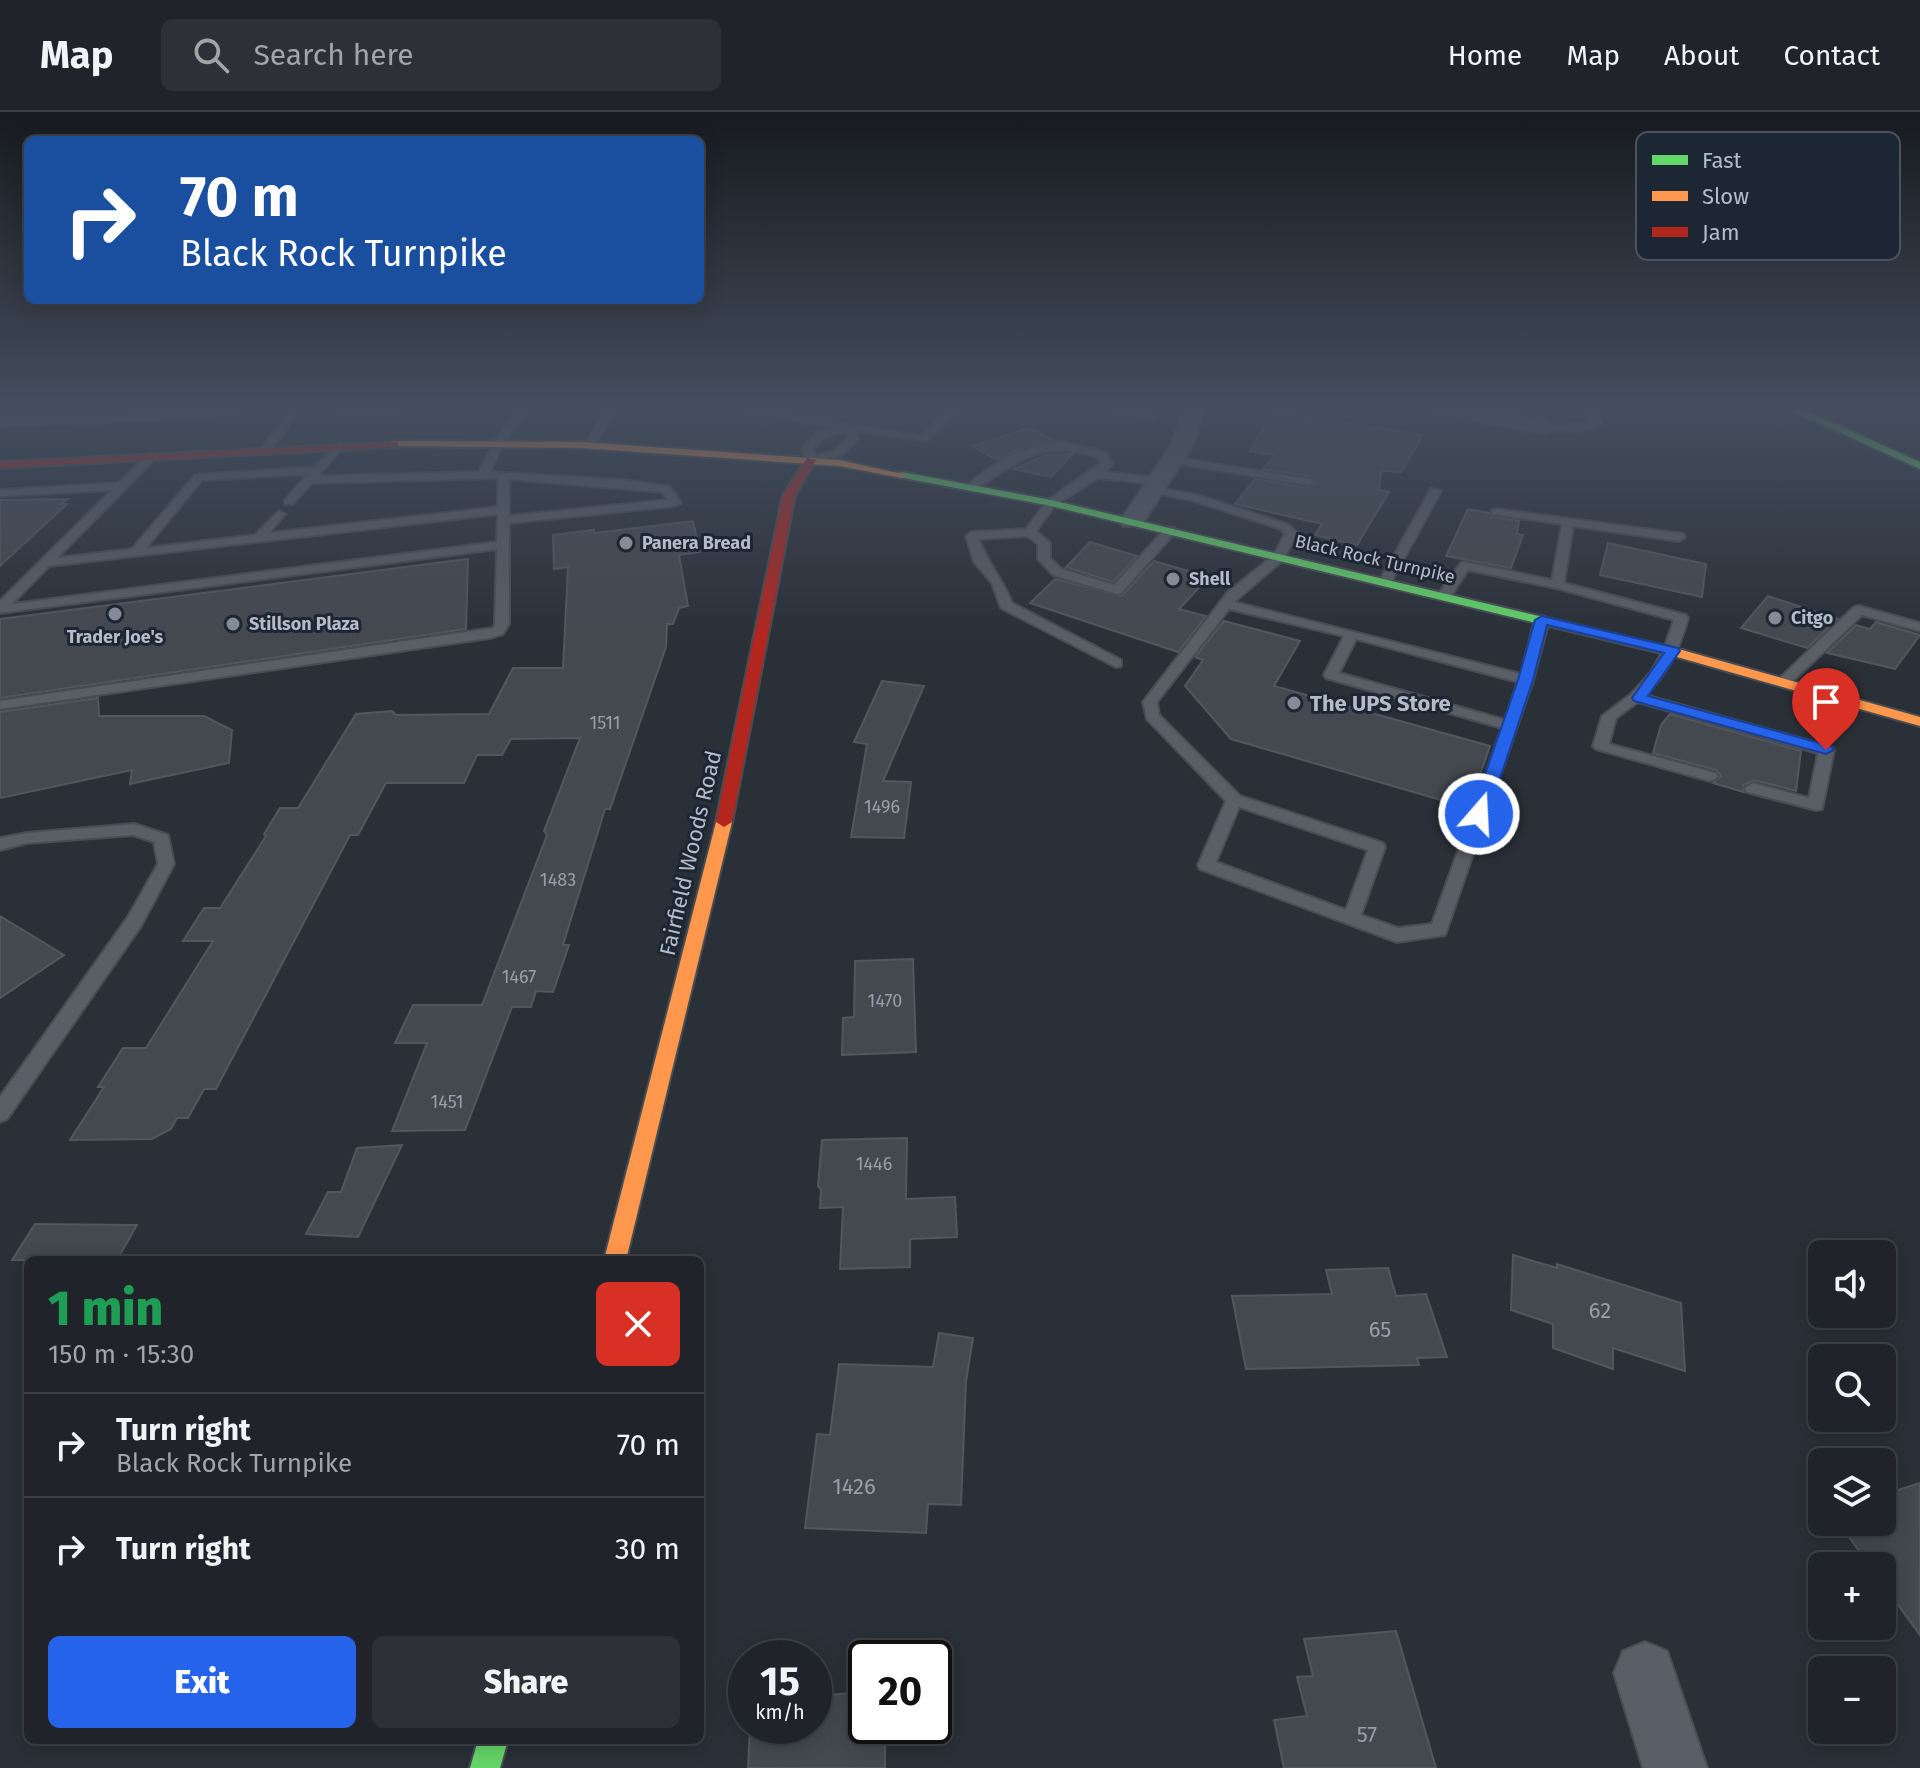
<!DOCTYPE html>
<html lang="en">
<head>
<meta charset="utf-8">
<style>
	body { margin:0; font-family:"Fira Sans",sans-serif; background:#2d3036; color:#f1f3f6; height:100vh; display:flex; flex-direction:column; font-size:30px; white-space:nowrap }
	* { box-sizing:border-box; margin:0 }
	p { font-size:26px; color:#a2a4a8 }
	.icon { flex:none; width:44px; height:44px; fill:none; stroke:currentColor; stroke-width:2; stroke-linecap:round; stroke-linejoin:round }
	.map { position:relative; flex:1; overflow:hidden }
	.panel { position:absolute; left:24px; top:1144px; width:680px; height:488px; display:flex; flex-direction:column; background:#20242a; border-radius:12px; box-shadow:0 4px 20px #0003,0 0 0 2px #3d4147 }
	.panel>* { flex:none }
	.hud { position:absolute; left:24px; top:24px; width:680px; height:168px; border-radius:12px; box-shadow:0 4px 20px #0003,0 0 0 2px #3d4147; background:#1a4fa0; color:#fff; overflow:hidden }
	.buttons { position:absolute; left:1808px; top:1128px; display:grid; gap:16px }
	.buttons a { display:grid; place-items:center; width:88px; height:88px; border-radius:12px; background:#20242a; box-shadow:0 4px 20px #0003,0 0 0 2px #3d4147; font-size:40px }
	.speed { position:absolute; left:728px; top:1528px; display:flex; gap:16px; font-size:40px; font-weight:700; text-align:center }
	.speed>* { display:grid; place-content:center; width:104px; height:104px; border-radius:50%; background:#20242a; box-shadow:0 4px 20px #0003,0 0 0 2px #3d4147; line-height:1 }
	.speed small { font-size:20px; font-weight:400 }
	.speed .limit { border:4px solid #111; border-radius:12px; background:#fff; color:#111 }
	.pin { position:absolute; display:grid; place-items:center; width:68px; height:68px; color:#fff; margin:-82px -34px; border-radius:50% 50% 50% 0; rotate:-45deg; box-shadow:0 0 8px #0007 }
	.pin .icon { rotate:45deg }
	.me { position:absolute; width:88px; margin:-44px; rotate:19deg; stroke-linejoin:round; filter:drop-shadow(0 0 6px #0008) }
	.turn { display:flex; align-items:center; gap:28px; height:168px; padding:0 24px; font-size:36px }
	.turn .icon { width:104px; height:104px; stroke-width:2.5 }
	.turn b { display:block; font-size:56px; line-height:68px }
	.round { display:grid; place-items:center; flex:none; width:84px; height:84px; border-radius:12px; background:#2d3036 }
	.head { display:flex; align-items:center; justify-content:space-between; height:136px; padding:0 24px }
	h1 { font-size:48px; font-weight:800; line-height:60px; color:#1e9e55 }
	.primary-button { display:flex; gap:16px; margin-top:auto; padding:16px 24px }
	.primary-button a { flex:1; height:92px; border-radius:12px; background:#2563eb; color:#fff; font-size:32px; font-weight:800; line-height:92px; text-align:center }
	.primary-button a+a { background:#2d3036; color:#f1f3f6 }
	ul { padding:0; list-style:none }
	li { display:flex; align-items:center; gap:24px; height:104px; padding:0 24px; border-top:2px solid #3d4147 }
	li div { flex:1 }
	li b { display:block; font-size:30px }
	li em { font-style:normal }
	header { display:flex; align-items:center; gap:48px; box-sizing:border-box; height:112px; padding:0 40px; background:#20242a; border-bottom:2px solid #3d4147 }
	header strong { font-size:38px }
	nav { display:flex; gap:44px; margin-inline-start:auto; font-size:28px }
	.search { width:560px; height:72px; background:#2d3036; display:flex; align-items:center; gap:20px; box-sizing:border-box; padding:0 28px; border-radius:12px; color:#a2a4a8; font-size:30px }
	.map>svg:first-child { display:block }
	.building { fill:#444950; stroke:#52575f; stroke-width:2 }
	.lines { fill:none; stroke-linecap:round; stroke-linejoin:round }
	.lane-casing { stroke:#484c53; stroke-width:4 }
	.street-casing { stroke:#484c53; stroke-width:4 }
	.fast-casing { stroke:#484c53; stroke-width:4 }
	.slow-casing { stroke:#484c53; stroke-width:4 }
	.jam-casing { stroke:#484c53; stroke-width:4 }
	.lane { fill:#5a5e66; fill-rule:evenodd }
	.street { fill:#5a5e66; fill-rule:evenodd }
	.fast { fill:#63d668; fill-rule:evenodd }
	.slow { fill:#ff974d; fill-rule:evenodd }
	.jam { fill:#b3261e; fill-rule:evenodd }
	.route { fill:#2563eb; stroke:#184099; stroke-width:2 }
	.poi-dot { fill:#848b96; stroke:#1d2633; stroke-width:3 }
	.labels { text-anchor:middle; stroke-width:6; stroke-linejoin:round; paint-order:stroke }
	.far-poi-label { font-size:18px; font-weight:bold; fill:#b4bcc9; stroke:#1d2633; text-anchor:start }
	.far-street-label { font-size:18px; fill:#b4bcc9; stroke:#1d2633 }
	.number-label { font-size:18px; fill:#989fab }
	.poi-label { font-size:22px; font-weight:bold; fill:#b4bcc9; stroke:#1d2633; text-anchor:start }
	.street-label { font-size:22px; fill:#b4bcc9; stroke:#1d2633 }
	.near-number-label { font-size:22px; fill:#989fab }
	.key { fill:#1d2633; stroke:#4a5360; stroke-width:2 }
	.key-label { font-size:22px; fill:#b4bcc9 }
</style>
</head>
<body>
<header>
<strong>Map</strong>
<div class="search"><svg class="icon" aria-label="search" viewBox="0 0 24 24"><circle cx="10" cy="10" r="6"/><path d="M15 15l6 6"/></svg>Search here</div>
<nav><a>Home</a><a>Map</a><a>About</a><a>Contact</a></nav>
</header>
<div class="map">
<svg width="1920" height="1656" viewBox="0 0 1920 1656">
	<rect width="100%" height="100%" fill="#2a3038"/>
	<g class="building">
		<polygon points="1272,299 1423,323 1401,360 1381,359 1379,378 1389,380 1357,433 1315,423 1322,412 1235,392 1255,367 1308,376 1317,371 1308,364 1263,357 1274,343 1250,339"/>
		<polygon points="1029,316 1052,328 1022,336 997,348 972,334"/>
		<polygon points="1073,342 1051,365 1013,357 1047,343"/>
		<polygon points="68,387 61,392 67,392 0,454 0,388"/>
		<polygon points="1468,397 1489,401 1492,405 1519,409 1517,422 1523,423 1511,456 1446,444"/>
		<polygon points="693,409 700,440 679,443 688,494 679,496 673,512 667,512 666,535 610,697 605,697 563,833 569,833 553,880 536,879 531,895 512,895 465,1018 392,1019 427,931 395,931 413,893 482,893 547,723 544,719 580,626 511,627 502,643 477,643 464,671 386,671 358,723 350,723 216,977 204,977 188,1006 177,1006 171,1017 152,1027 70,1028 104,975 98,975 123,936 146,936 213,829 183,829 204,796 220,796 266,724 264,722 280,696 298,696 356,602 392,599 396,603 489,602 513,556 563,556 568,455 554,457 553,423 594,418 594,421"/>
		<polygon points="1090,430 1137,444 1113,470 1066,455"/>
		<polygon points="1608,431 1706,452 1702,485 1600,463"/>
		<polygon points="468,447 466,517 0,586 0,507"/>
		<polygon points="1154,449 1209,465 1179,497 1206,504 1178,540 1030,491 1055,467 1122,484"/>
		<polygon points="1768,484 1838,507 1807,536 1741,516"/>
		<polygon points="1224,509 1300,529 1274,574 1490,634 1472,686 1451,691 1231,627 1185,574 1203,548 1195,545"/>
		<polygon points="1876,510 1920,523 1895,557 1827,541 1856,513 1870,517"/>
		<polygon points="882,569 924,574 883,669 911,670 904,726 851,725 867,632 854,630"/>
		<polygon points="98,586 99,604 204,604 232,618 229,651 130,672 132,658 0,686 0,600"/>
		<polygon points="1670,602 1801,639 1796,679 1754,668 1743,673 1744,680 1713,671 1721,664 1716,658 1653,641 1661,613"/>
		<polygon points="0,804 64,843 0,886"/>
		<polygon points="913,847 916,940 842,943 843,906 854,905 855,849"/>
		<polygon points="907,1026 906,1087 955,1085 957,1125 910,1127 910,1155 840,1157 843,1095 820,1096 821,1078 818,1074 822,1028"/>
		<polygon points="402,1033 358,1125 306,1122 328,1080 341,1080 357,1036"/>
		<polygon points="35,1112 137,1113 117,1148 12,1148"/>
		<polygon points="1513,1143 1557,1156 1557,1152 1681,1191 1685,1259 1613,1236 1613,1257 1553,1236 1553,1212 1511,1198"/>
		<polygon points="1388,1156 1396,1184 1426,1182 1447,1245 1417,1246 1419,1253 1246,1257 1232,1184 1332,1182 1326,1158"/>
		<polygon points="939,1221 973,1226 966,1269 961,1393 928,1392 926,1421 805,1416 817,1322 830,1323 839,1252 933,1255"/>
		<polygon points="1920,1371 1920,1523 1882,1471 1882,1454 1870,1454 1838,1410 1882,1410 1882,1383"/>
		<polygon points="1396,1519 1436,1656 1284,1656 1274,1608 1307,1604 1297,1565 1313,1564 1304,1527"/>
		<polygon points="866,1580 866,1614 885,1614 885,1656 748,1656 750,1614 814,1614 814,1584"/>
	</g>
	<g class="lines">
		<g class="lane-casing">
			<g id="lane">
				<polygon points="233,296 244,296 233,305 0,314 0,308 230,299"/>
				<polygon points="292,296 302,296 270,339 262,339 261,337"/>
				<polygon points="338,296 347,298 455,296 341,304 336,301"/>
				<path d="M520,296H530L503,332L490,360L624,368L666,374L670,375L681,391L675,394L509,411V512L503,522L490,526L0,597V589L493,516L495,512L497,437L0,501V489L112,378L0,384V378L119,371L148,342H156V346L57,446L132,437L195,363L315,355L339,331L344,334L318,364L479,360L493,331ZM308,362L285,388V392H293L312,371L498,366V395L269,421L285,402L279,399L255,423L146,436L202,368ZM509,367L662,380L668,388L509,404ZM498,402L497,430L12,492L49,454Z"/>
				<polygon points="607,296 617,296 594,335 586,335 585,333"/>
				<path d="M726,296H752L920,324L949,298L947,296L962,297L926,329L856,319L858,327L842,343L811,351L806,348L802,335L819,320L835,316ZM846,319L848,326L834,339L815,344L813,336L827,324Z"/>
				<polygon points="1099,296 1122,296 1156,305 1151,308"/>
				<path d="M1580,296H1591L1602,310C1591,323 1563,318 1547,319L1542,316L1547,313L1590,311Z"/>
				<path d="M1063,330L1106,341L1112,352L1105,360L1158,366L1164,369L1158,372L1098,366L1055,393L1036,419L1050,431V446L1061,457L1114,473L1166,416H1174V422L1121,481L1117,482L1053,463L1038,447V432L1027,424L979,427C987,451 1003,467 1012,491L1121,548V554L1116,555L1001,496L992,471L974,450L966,424L972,420L1026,417L1047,389L1101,351L1098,345C1043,327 1019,348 975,378L965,376C991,351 1027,332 1063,330Z"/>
				<polygon points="1172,345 1308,367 1314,370 1308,373 1168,350 1168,346"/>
				<path d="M1152,375L1197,383L1289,413L1297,421L1283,448L1234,490L1521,562L1535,508L1542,504L1549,508L1533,568L1445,823L1397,830L1200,757L1198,753L1226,689L1147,607L1143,590L1228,480L1274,443L1285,422L1281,417L1191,388L1148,380L1146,378ZM1229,497L1344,524L1324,563L1326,566L1502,616L1432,812L1398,816L1361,803L1385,735L1383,731L1240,684L1159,603L1157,590ZM1356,527L1518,570L1505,608L1339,561ZM1239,695L1368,738L1346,798L1216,750Z"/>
				<polygon points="1431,377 1441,379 1391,470 1381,473 1379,470"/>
				<path d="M1496,397L1683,422L1685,425L1679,429L1573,414L1564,471L1686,503L1688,506C1680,536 1668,562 1645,583L1831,635L1834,638L1822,697L1816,698L1747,680L1745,676L1753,671L1809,686L1818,641L1638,590L1616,606L1609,632L1715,661L1718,664L1715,667L1710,669L1596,637L1593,634L1602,604L1631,582L1651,560L1664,537L1674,508L1556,476L1468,458L1449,487H1439V481L1461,451L1465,450L1552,468L1562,412L1492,402V398Z"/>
				<polygon points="1859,494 1920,511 1920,519 1862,503 1789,573 1779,573 1779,567 1854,495"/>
				<polygon points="134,712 168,723 174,752 141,814 7,1007 0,1010 0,985 128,805 158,752 154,730 133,723 27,731 0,738 0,726 27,721"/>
			</g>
		</g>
		<g class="street-casing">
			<g id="street">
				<polygon points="1184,296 1205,296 1193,333 1141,414 1123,414 1120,409 1171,333"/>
				<path d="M1426,296C1450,296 1544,299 1558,316L1547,322L1436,302Z"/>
				<polygon points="1645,1530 1667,1539 1707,1656 1643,1656 1614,1561 1623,1539"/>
			</g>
		</g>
		<g class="fast-casing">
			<g id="fast">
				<polygon points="1786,296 1800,296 1920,350 1920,357"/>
				<polygon points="902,360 1051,388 1682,538 1689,542 1682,546 1051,394 898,365 898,361"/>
				<polygon points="478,1628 508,1628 500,1656 470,1656"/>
			</g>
		</g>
		<g class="slow-casing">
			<g id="slow">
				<polygon points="394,329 581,330 839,348 907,363 902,366 839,354 581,336 390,334 390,330"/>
				<polygon points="1682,538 1920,605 1920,614 1677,545 1677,539"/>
				<polygon points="724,705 732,710 626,1148 604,1148 716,710"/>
			</g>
		</g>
		<g class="jam-casing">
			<g id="jam">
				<polygon points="398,330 398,334 394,335 0,356 0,350"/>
				<polygon points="807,346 816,348 795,383 732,710 724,715 716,710 783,383"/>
			</g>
		</g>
		<use href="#lane" class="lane"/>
		<use href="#street" class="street"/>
		<use href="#fast" class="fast"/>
		<use href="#slow" class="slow"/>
		<use href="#jam" class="jam"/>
	</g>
	<linearGradient id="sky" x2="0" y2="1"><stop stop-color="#171a1f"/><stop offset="0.56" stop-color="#444e5e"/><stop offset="1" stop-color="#444e5e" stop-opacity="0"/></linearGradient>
	<rect width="1920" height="528" fill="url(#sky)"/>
	<polygon class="route" points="1542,504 1678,536 1680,539 1648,584 1831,634 1834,638 1826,642 1634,589 1632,586 1664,541 1547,513 1533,568 1488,702 1479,707 1474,705 1471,702 1518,568 1535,508"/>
	<g class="poi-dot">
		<circle cx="626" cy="431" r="8"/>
		<circle cx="1173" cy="467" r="8"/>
		<circle cx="115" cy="502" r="8"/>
		<circle cx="1775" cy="506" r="8"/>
		<circle cx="233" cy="512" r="8"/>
		<circle cx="1294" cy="591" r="8"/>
	</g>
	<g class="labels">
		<g class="far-poi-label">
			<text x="642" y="437">Panera Bread</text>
			<text x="1189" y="473">Shell</text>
			<text x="1791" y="512">Citgo</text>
			<text x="249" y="518">Stillson Plaza</text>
			<text x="115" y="531" text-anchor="middle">Trader Joe's</text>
		</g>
		<g class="far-street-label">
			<text transform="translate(1375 447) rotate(13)" y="6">Black Rock Turnpike</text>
		</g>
		<g class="number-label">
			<text x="605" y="617">1511</text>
			<text x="882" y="701">1496</text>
			<text x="558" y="774">1483</text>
			<text x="519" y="871">1467</text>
			<text x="885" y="895">1470</text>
			<text x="447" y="996">1451</text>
			<text x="874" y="1058">1446</text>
		</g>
		<g class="poi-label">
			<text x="1310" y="599">The UPS Store</text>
		</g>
		<g class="street-label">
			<text transform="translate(690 741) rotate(-77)" y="8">Fairfield Woods Road</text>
		</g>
		<g class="near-number-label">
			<text x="1600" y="1206">62</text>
			<text x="1380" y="1225">65</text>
			<text x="854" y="1382">1426</text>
			<text x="1367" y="1630">57</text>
		</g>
	</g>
	<rect x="1636" y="20" width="264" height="128" rx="12" class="key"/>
	<rect x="1652" y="43" width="36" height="10" fill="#63d668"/>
	<rect x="1652" y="79" width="36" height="10" fill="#ff974d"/>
	<rect x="1652" y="115" width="36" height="10" fill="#b3261e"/>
	<g class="key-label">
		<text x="1702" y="56">Fast</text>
		<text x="1702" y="92">Slow</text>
		<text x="1702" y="128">Jam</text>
	</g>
</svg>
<div class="buttons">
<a><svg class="icon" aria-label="sound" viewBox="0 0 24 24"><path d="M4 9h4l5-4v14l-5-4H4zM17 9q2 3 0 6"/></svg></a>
<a><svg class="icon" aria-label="search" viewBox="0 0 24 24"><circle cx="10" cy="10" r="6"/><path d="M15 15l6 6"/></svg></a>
<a><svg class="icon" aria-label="layers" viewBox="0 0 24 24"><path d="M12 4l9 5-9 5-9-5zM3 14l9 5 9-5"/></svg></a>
<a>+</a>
<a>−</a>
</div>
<div class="speed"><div>15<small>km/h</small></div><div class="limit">20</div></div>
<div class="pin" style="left:1826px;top:638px;background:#d93025"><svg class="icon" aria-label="arrive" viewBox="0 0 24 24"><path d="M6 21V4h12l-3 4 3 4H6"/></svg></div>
<svg class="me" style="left:1479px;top:702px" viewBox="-20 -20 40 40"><circle r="17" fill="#2563eb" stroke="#fff" stroke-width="3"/><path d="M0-11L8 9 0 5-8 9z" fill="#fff"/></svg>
<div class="hud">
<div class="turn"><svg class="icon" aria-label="right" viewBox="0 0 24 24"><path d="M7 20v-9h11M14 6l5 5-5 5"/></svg><div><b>70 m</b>Black Rock Turnpike</div></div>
</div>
<section class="panel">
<div class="head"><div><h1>1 min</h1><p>150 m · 15:30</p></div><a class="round" style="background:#d93025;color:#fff"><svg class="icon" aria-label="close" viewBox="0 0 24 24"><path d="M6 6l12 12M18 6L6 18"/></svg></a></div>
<ul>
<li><svg class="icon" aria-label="right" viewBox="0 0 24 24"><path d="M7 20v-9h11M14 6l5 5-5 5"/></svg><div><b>Turn right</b><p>Black Rock Turnpike</p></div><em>70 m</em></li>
<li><svg class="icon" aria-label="right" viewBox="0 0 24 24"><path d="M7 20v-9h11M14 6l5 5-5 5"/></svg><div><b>Turn right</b></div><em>30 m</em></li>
</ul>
<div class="primary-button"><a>Exit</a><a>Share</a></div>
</section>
</div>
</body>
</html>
